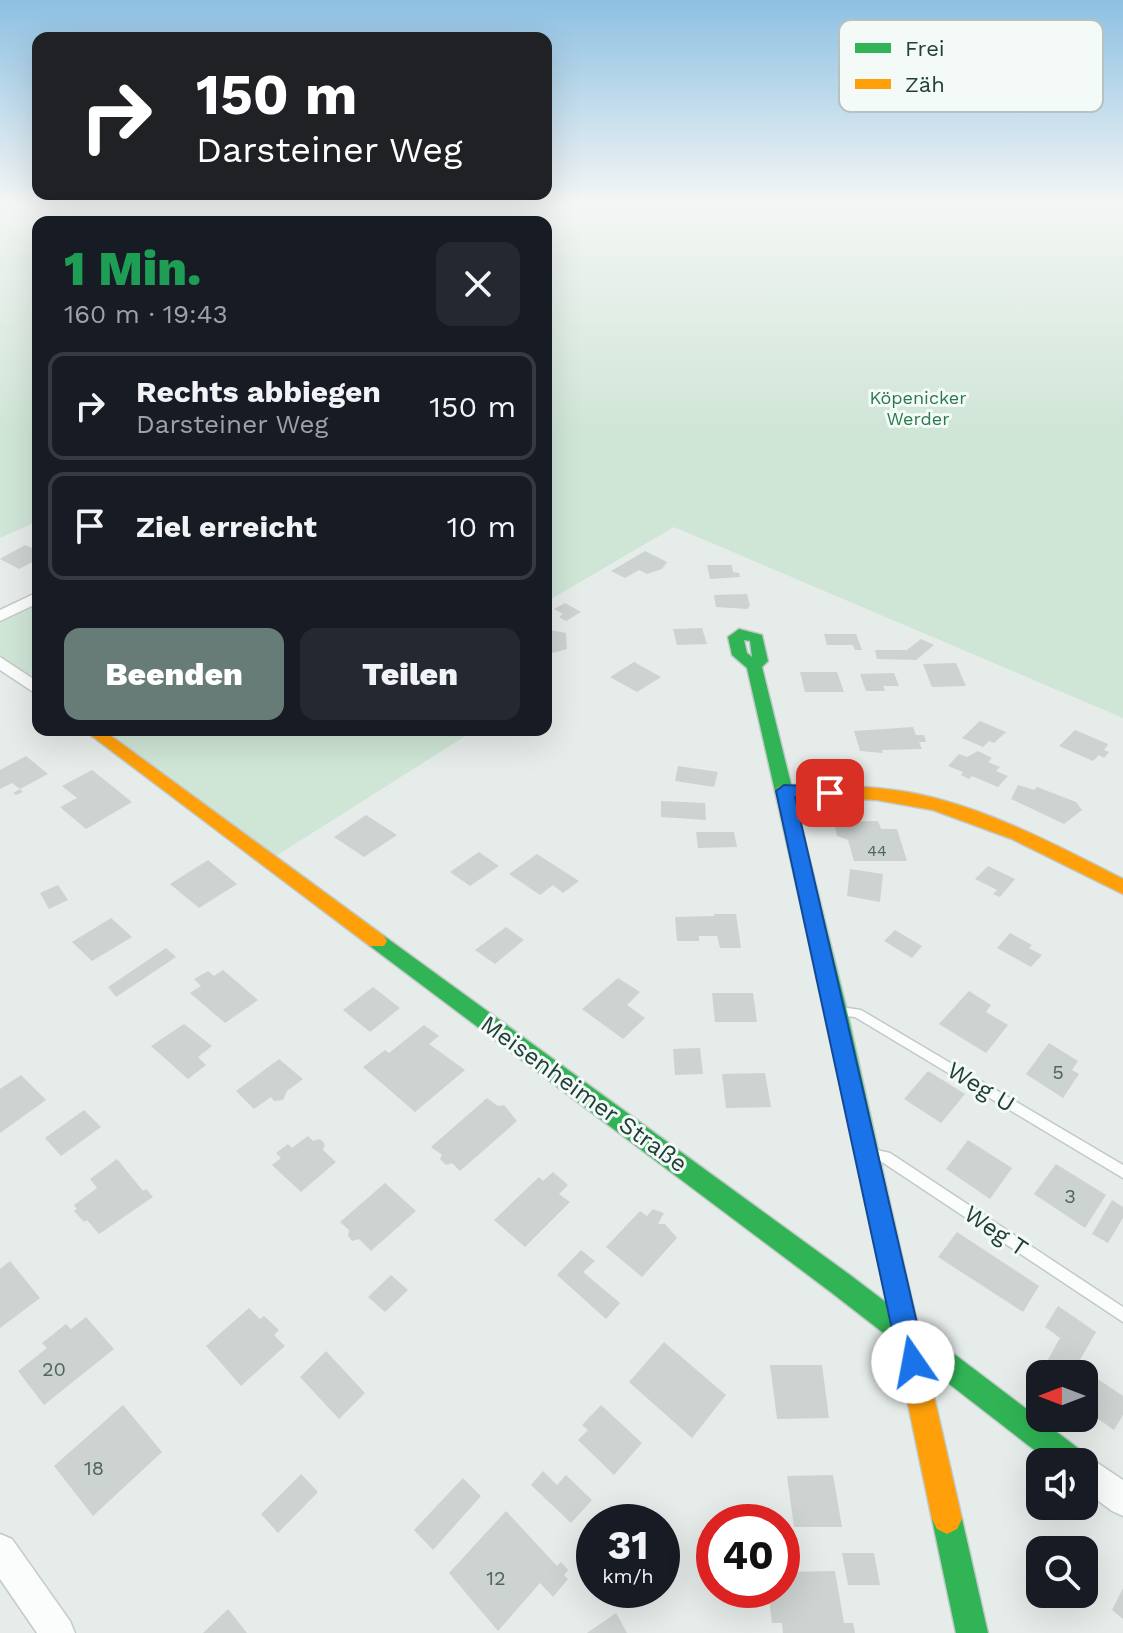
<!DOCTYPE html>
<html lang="de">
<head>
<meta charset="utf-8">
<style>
	body { margin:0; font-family:"Work Sans",sans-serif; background:#242831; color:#f1f3f6; height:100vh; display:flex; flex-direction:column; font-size:30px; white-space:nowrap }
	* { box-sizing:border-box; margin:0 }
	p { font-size:26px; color:#9ea1a6 }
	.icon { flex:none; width:44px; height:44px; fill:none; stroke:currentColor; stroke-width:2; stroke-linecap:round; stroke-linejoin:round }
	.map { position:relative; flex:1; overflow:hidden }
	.sheet { position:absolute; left:32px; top:216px; width:520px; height:520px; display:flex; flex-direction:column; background:#171b24; border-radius:16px; box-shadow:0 8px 32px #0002 }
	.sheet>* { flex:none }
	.banner { position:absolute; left:32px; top:32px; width:520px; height:168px; border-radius:16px; box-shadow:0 8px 32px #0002; background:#202124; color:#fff; overflow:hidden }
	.needle { width:52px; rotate:270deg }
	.fabs { position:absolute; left:1026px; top:1360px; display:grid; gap:16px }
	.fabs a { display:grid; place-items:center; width:72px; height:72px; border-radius:16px; background:#171b24; box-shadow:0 8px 32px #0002; font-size:40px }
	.speed { position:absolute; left:576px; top:1504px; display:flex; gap:16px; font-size:40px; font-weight:700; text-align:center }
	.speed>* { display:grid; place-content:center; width:104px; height:104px; border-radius:50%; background:#171b24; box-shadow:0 8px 32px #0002; line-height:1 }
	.speed small { font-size:20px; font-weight:400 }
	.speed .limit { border:12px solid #d22; background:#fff; color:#111 }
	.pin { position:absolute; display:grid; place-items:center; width:68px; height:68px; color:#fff; margin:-34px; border-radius:16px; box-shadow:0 4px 12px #0006 }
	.me { position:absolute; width:88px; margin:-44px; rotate:348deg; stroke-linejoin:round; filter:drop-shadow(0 0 6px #0008) }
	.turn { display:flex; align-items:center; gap:28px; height:168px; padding:0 32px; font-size:36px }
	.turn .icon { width:104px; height:104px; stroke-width:2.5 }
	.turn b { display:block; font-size:56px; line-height:68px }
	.round { display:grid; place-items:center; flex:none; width:84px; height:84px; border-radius:16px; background:#242831 }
	.summary { display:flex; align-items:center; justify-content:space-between; height:136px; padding:0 32px }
	h1 { font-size:48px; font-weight:800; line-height:60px; color:#1e9e55 }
	.primary-button { display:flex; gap:16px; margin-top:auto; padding:16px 32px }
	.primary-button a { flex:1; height:92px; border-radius:16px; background:#677c77; color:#fff; font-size:32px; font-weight:800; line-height:92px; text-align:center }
	.primary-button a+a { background:#242831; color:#f1f3f6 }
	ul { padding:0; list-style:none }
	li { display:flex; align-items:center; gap:24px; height:108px; margin:0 16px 12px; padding:0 16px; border:4px solid #363941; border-radius:16px }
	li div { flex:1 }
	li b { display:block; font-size:30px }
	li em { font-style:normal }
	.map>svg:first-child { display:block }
	.green { fill:#cfe5d6 }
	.building { fill:#cdd3d1 }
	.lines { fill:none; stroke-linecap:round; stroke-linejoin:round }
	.lane-casing { stroke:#c3c9c6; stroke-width:3 }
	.street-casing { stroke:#c3c9c6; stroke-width:3 }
	.fast-casing { stroke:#c1c9c6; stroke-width:3 }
	.slow-casing { stroke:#c1c9c6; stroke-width:3 }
	.lane { fill:#fbfcfc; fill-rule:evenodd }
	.street { fill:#fbfcfc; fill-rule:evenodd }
	.fast { fill:#30b455; fill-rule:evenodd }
	.slow { fill:#ff9f0a; fill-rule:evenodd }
	.route { fill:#1a73e8; stroke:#114b97; stroke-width:2 }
	.labels { text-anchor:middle; stroke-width:6; stroke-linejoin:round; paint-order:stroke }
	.number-label { font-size:16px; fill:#4e6660 }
	.far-park-label { font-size:18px; fill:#2b784d; stroke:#f4faf7 }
	.near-number-label { font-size:20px; fill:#4e6660 }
	.near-street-label { font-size:24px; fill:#224039; stroke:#f4faf7 }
	.key { fill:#f4faf7; stroke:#b5c2be; stroke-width:2 }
	.key-label { font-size:22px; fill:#224039 }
</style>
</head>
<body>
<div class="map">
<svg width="1123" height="1633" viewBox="0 0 1123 1633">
	<rect width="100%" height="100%" fill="#e6ece9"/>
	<g class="green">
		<polygon points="0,204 1123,204 1123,718 674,527 546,602 546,222 38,222 38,521 0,538"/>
		<polygon points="38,598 38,690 0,662 0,617"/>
		<polygon points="92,730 475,730 268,861"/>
	</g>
	<g class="building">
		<polygon points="25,545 38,550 38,559 19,569 0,559"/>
		<polygon points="645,551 667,562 662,569 647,574 639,570 625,578 611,571"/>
		<polygon points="707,565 732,565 733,572 739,573 740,577 710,579"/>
		<polygon points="747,594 750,606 747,609 716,607 714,595"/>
		<polygon points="565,603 581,612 566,621 559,617 563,614 554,609"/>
		<polygon points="702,628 707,644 677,645 673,629"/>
		<polygon points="550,630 566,633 567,649 553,653 546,649 546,633"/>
		<polygon points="824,634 856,634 862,650 855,650 853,645 827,645"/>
		<polygon points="921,639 934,645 916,660 877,659 875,650 907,650"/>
		<polygon points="634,662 661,677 637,692 610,677"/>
		<polygon points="956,663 966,686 932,687 923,664"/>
		<polygon points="800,672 837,672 844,692 805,692"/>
		<polygon points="894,673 899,686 883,686 885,691 866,691 860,674"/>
		<polygon points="980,721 1006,732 994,743 989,741 983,747 962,738"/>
		<polygon points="913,727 916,735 924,735 926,742 919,742 922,749 882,750 883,753 860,751 854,731"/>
		<polygon points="1075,730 1108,744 1104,750 1109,752 1104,758 1099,755 1093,761 1059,746"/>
		<polygon points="978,751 992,758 988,762 1000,767 996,771 1008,776 998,787 972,776 969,779 961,775 963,772 948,766 959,754 967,757"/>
		<polygon points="26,756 48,774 20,789 23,792 16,795 13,793 20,789 12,783 0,789 0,770"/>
		<polygon points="678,766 718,772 714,787 675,781"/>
		<polygon points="92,770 132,802 86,829 60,807 77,798 62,786"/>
		<polygon points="1018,785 1034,790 1037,787 1076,802 1082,810 1064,824 1011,799"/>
		<polygon points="661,801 705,803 706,820 661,817"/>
		<polygon points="366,815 397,835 364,857 334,837"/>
		<polygon points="878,821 881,829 897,829 907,861 854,861 848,840 837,836 834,822"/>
		<polygon points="696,832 734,832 737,847 698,848"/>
		<polygon points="479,852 499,866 470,886 450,872"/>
		<polygon points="537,854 579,881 563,893 553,885 540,895 509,874"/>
		<polygon points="208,860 237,884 199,908 170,884"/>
		<polygon points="988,866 1015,879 1000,897 993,894 997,890 975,879"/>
		<polygon points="850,869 883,874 880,902 847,896"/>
		<polygon points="58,885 68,900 49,909 40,893"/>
		<polygon points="714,914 736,914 741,948 720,948 717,936 699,936 699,941 677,941 675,917 714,916"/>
		<polygon points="111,918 132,937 92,961 72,942"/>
		<polygon points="506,927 524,940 495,964 475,950"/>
		<polygon points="895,930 922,946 912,958 884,941"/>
		<polygon points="1010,933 1032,945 1029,948 1042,955 1031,967 997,948"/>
		<polygon points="166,948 176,957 116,997 108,987"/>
		<polygon points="223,970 258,1000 225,1023 190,993 201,986 194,979 208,971 214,976"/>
		<polygon points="618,978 640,992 627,1005 645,1018 623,1039 582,1009"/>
		<polygon points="373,987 400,1008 370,1032 343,1010"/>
		<polygon points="969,991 991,1005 986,1012 1008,1025 986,1053 939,1024"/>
		<polygon points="712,993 753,993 757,1022 715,1022"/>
		<polygon points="184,1024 212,1046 198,1057 206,1065 188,1079 151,1046"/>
		<polygon points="424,1025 439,1036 429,1044 465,1070 415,1112 363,1067 385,1050 389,1053"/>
		<polygon points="1049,1043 1078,1061 1072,1070 1079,1074 1063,1098 1026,1074"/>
		<polygon points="700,1048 703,1074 675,1075 673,1049"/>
		<polygon points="279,1059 303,1079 287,1091 283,1100 274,1101 271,1097 254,1109 236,1091"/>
		<polygon points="928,1071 965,1094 941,1123 904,1099"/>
		<polygon points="765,1073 771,1107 726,1108 722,1074"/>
		<polygon points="21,1075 46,1100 0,1133 0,1089"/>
		<polygon points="487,1098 498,1106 504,1105 517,1121 460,1171 452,1163 446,1165 440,1159 442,1155 431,1147"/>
		<polygon points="84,1110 101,1127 61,1156 45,1138"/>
		<polygon points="308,1136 313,1141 320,1139 325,1144 323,1150 336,1162 301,1192 272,1165 281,1158 276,1153 288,1144 292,1148"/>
		<polygon points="968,1140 1012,1168 990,1199 946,1169"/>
		<polygon points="117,1159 143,1191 146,1189 153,1197 99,1234 87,1220 84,1222 74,1211 77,1209 74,1205 97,1188 90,1179"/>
		<polygon points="1056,1164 1106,1195 1085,1228 1034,1194"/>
		<polygon points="553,1172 568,1185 559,1194 570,1202 525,1247 494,1220 539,1177 543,1181"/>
		<polygon points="385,1183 416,1211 371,1251 359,1239 352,1241 348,1236 349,1230 340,1222"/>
		<polygon points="1112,1200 1123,1207 1123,1218 1108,1243 1092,1234"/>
		<polygon points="653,1209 664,1213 658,1224 665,1224 677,1238 642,1277 606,1247 640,1211 647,1216"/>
		<polygon points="957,1232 1039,1286 1023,1312 938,1257"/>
		<polygon points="581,1250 595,1261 583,1272 620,1303 606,1319 557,1275"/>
		<polygon points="10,1261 40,1298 0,1328 0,1269"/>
		<polygon points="391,1275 408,1290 385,1312 368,1297"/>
		<polygon points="1058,1306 1096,1332 1077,1365 1123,1396 1123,1415 1114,1430 1084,1409 1084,1374 1040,1374 1060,1338 1045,1327"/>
		<polygon points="249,1308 260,1319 264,1316 279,1330 274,1335 285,1346 241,1386 206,1346"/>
		<polygon points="86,1317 114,1349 44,1405 18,1371 47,1348 42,1343 66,1324 71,1329"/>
		<polygon points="664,1342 726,1395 692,1438 629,1382"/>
		<polygon points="326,1351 365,1393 339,1419 300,1377"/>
		<polygon points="770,1365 822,1365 829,1418 777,1419"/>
		<polygon points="123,1405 162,1452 93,1516 54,1466"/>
		<polygon points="601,1405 642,1443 614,1475 578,1440 588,1430 582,1425"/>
		<polygon points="543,1471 557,1485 566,1475 592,1500 571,1523 531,1485"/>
		<polygon points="301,1474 318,1492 278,1533 261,1514"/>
		<polygon points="833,1475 842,1527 794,1527 787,1476"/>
		<polygon points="463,1478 481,1496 433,1550 414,1530"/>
		<polygon points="506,1511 557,1566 561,1562 568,1570 564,1575 568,1579 553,1597 540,1583 498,1631 449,1573"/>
		<polygon points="842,1553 874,1553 880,1585 848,1585"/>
		<polygon points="835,1571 844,1623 853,1623 855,1633 783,1633 782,1623 772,1623 768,1590 782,1590 782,1572"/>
		<polygon points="1123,1588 1123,1619 1112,1610"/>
		<polygon points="228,1609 247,1633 203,1633"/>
		<polygon points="616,1613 627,1633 587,1633"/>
	</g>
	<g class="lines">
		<g class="lane-casing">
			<g id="lane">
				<polygon points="841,1007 861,1010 1123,1165 1123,1178 855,1017 837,1015 835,1012 837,1009"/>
				<polygon points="877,1150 890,1153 1123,1307 1123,1322 882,1162 872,1160 870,1156 872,1152"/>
			</g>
		</g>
		<g class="street-casing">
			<g id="street">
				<polygon points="38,592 38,603 0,621 0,610"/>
				<polygon points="0,657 38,682 38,695 0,670"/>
				<polygon points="1084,1454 1123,1480 1123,1516 1112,1511 1084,1490 1084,1462 1072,1462"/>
				<polygon points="0,1534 12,1539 70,1621 75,1633 37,1633 0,1579"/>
			</g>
		</g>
		<g class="fast-casing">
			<g id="fast">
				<path d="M739,629L762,635L768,661L762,667L847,1011L894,1222L891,1230L882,1233L873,1230L870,1222L825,1011L747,668L732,655L728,637ZM744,640L750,641L752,657L747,653Z"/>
				<polygon points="377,934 384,936 850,1275 1083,1452 1087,1462 1084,1470 1084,1462 1050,1462 832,1293 370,946 367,941 370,936"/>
				<polygon points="947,1504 957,1509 962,1519 988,1633 956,1633 932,1519 937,1509"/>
			</g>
		</g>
		<g class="slow-casing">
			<g id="slow">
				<polygon points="84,730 103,730 384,936 387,941 384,946 370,946"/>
				<path d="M784,785C825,785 866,785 907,792C984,806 1054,844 1123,879V894L1012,839L933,810L877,800L778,795L775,791L778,787Z"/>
				<polygon points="882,1211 891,1214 894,1222 962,1519 957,1529 947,1534 937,1529 932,1519 870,1222 873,1214"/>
			</g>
		</g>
		<use href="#lane" class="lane"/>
		<use href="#street" class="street"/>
		<use href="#fast" class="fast"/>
		<use href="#slow" class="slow"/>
	</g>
	<linearGradient id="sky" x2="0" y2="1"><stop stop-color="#8dc0e2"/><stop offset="0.47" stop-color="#f4f6f5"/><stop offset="1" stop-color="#f4f6f5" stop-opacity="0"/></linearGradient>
	<rect width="1123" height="433" fill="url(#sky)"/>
	<polygon class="route" points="784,785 830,787 839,793 830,798 795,797 926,1362 922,1371 913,1375 903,1371 899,1362 776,791"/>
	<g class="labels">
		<g class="number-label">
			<text x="877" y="856">44</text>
		</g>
		<g class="far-park-label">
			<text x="918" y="404">Köpenicker<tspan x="918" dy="21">Werder</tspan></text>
		</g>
		<g class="near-number-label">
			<text x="1058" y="1079">5</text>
			<text x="1070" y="1203">3</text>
			<text x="54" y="1376">20</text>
			<text x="94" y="1475">18</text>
			<text x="496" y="1585">12</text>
		</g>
		<g class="near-street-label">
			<text transform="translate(981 1087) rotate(31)" y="8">Weg U</text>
			<text transform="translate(584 1094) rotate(36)" y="8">Meisenheimer Straße</text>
			<text transform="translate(996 1231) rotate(34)" y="8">Weg T</text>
		</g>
	</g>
	<rect x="839" y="20" width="264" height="92" rx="12" class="key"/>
	<rect x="855" y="43" width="36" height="10" fill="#30b455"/>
	<rect x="855" y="79" width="36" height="10" fill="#ff9f0a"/>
	<g class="key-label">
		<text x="905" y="56">Frei</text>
		<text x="905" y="92">Zäh</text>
	</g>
</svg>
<div class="fabs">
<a><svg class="needle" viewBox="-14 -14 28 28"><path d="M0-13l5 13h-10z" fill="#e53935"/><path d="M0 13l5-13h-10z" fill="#9ea1a6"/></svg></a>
<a><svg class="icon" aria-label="sound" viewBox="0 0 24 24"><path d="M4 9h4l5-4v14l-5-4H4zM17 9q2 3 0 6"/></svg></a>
<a><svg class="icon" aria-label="search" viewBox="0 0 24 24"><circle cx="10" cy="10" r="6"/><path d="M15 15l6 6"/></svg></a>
</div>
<div class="speed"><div>31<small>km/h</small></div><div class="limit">40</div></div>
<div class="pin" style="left:830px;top:793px;background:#d93025"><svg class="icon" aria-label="arrive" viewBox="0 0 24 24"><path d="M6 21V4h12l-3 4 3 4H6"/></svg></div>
<svg class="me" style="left:913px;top:1362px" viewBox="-20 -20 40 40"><circle r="19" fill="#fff"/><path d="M0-13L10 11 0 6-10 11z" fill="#1a73e8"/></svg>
<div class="banner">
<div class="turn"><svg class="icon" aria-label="right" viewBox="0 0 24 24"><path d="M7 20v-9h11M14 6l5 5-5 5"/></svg><div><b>150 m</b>Darsteiner Weg</div></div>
</div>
<section class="sheet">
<div class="summary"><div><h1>1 Min.</h1><p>160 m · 19:43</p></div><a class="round"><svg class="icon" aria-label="close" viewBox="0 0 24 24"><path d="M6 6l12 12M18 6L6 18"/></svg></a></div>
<ul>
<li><svg class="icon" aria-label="right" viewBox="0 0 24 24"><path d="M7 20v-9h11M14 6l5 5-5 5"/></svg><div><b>Rechts abbiegen</b><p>Darsteiner Weg</p></div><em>150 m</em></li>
<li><svg class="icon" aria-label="arrive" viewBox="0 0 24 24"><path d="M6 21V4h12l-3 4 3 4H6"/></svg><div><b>Ziel erreicht</b></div><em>10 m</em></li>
</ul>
<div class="primary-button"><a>Beenden</a><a>Teilen</a></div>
</section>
</div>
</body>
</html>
